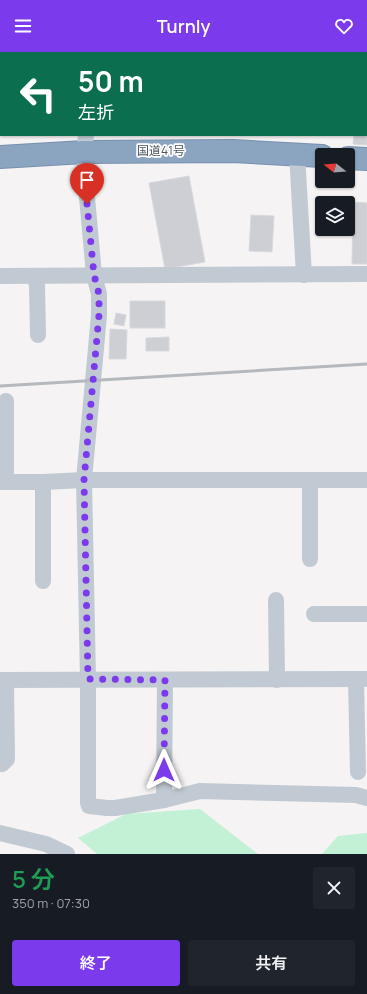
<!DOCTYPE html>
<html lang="ja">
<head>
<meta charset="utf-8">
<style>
	body { margin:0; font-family:Manrope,"Noto Sans JP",sans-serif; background:#20242c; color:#f1f3f6; height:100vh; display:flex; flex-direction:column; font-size:15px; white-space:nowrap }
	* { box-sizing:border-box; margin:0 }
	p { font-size:13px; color:#9ea1a6 }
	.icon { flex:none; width:22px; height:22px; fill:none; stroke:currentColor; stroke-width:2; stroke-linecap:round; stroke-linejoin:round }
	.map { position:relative; height:802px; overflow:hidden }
	.drawer { display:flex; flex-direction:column; background:#171b24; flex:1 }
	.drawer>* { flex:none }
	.guide { position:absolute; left:0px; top:0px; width:367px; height:84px; box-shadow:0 1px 3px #0004; background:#0b6e4f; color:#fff; overflow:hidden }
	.needle { width:26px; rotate:287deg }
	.buttons { position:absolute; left:315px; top:96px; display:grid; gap:8px }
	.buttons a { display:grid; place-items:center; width:40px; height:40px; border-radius:4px; background:#171b24; box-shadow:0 1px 3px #0004; font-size:20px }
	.pin { position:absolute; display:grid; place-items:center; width:34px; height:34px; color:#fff; margin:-41px -17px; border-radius:50% 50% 50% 0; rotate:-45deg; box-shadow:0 0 4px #0007 }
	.pin .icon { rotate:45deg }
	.me { position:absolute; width:44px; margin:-22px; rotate:0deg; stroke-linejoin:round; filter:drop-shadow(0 0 3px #0008) }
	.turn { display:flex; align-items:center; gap:14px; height:84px; padding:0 12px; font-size:18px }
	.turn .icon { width:52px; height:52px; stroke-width:2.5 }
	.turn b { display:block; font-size:28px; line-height:34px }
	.round { display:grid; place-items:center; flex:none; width:42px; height:42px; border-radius:4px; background:#20242c }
	.head { display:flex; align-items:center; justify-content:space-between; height:68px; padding:0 12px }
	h1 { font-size:24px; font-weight:600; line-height:30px; color:#1e9e55 }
	.cta { display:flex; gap:8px; margin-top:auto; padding:8px 12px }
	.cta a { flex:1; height:46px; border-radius:4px; background:#7c3aed; color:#fff; font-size:16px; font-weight:600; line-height:46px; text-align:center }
	.cta a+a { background:#20242c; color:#f1f3f6 }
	header { display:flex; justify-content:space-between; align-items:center; height:52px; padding:0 12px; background:#7c3aed; color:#fff; font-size:18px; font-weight:600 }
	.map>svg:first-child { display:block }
	.green { fill:#c3f1d5 }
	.building { fill:#cdcfd5; stroke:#d7d9de }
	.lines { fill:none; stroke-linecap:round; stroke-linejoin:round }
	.highway-casing { stroke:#7690ad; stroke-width:24 }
	.minor { stroke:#c1cad2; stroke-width:16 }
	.highway { stroke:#8ba5c1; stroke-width:22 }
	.rail { stroke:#b5b8bd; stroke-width:3 }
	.route { stroke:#7c3aed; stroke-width:7; stroke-dasharray:0 12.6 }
	.labels { text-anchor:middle; stroke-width:3.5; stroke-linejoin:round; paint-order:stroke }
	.street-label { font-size:12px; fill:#4a5661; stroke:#fff }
</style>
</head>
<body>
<header><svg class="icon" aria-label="menu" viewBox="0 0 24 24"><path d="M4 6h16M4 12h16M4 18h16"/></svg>Turnly<svg class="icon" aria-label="heart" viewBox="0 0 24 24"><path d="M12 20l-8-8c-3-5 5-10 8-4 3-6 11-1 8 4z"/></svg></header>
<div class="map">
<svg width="367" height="802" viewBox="0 0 367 802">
	<rect width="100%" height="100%" fill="#f5f3f3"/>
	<g class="green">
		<polygon points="200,757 258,802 97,802 78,786 126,762"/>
		<polygon points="367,781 367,802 322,802 338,784"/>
	</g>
	<g class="building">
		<polygon points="366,7 367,7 367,93 353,92 354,83 366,83"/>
		<polygon points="189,124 205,210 165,217 149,131"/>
		<polygon points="353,150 367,151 367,212 352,212"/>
		<polygon points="251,163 274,164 272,200 249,199"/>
		<rect x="130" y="249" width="35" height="27"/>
		<polygon points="116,261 126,263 124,274 114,272"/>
		<polygon points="110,277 127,278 126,307 109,307"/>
		<polygon points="169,285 169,299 146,299 146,286"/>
	</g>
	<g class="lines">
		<g class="highway-casing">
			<g id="highway">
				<polyline points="0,105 84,100 233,99 322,104"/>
				<polyline points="348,106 367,107"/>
			</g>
		</g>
		<g class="minor">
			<polyline points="86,0 86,1"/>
			<polyline points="86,83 84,100 85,123 94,223 99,242 99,263 84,428 88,627 88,751 89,754 107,756 115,756 164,748 200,739 356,743 367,746"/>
			<polyline points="297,102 304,223"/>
			<polyline points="0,224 367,222"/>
			<polyline points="34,224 37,233 38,283"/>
			<polyline points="310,428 310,507"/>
			<polyline points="0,430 43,430 84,428 367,428"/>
			<polyline points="6,430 6,349"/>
			<polyline points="43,430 43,529"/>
			<polyline points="276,548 277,628"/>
			<polyline points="314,562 367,562"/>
			<polyline points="356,627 358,720"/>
			<polyline points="0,628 367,627"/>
			<polyline points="0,711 2,712 7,707 6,628"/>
			<polyline points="164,748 165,628"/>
			<polyline points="0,781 46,792 67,802"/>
		</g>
		<use href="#highway" class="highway"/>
		<polyline class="rail" points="0,334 367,312"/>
	</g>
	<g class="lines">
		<polyline class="route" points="87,152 94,223 99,242 99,263 84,428 88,627 165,628 164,718"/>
	</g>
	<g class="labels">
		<g class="street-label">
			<text x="161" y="103">国道41号</text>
		</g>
	</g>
</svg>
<div class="buttons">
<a><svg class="needle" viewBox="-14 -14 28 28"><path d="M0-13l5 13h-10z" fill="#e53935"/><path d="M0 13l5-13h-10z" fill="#9ea1a6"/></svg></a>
<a><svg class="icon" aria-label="layers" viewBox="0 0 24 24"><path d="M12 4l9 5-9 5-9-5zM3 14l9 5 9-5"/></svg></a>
</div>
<div class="pin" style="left:87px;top:152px;background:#d93025"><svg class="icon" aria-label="arrive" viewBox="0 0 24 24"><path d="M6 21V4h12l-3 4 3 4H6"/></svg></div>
<svg class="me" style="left:164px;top:718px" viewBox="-20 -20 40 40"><path d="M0-17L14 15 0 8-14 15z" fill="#7c3aed" stroke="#fff" stroke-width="4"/></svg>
<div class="guide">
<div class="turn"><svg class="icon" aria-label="left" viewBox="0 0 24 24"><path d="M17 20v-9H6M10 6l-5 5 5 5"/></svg><div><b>50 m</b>左折</div></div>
</div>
</div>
<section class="drawer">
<div class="head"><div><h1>5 分</h1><p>350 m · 07:30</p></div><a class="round"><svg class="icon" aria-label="close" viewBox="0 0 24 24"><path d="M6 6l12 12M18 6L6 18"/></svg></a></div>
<div class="cta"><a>終了</a><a>共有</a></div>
</section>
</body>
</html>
